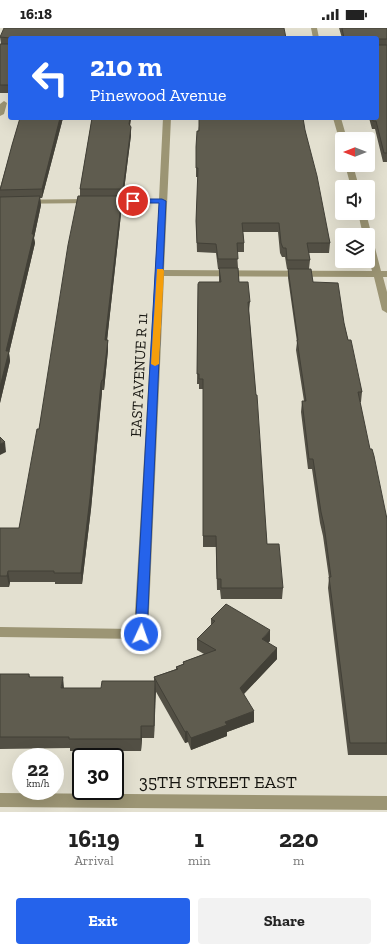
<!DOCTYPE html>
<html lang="en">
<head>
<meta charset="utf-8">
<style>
	body { margin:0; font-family:"Zilla Slab",serif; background:#f2f2f2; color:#222; height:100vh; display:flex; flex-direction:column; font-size:15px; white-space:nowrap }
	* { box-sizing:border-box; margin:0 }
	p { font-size:13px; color:#767676 }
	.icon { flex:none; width:22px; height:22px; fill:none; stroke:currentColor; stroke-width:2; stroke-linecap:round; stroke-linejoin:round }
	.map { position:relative; height:784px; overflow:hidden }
	.details { display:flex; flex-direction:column; background:#fff; flex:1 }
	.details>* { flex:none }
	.hud { position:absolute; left:8px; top:8px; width:371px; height:84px; border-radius:4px; box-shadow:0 4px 16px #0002; background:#2563eb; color:#fff; overflow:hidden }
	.needle { width:26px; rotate:270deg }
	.buttons { position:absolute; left:335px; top:104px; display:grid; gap:8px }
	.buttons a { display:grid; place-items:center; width:40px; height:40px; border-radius:4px; background:#fff; box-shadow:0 4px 16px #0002; font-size:20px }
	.speed { position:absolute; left:12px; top:720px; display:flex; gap:8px; font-size:20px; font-weight:700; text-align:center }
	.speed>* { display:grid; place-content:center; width:52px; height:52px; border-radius:50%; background:#fff; box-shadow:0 4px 16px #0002; line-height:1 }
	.speed small { font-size:10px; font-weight:400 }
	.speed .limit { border:2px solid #111; border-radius:6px; background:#fff; color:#111 }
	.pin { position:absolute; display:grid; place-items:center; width:34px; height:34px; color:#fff; margin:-17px; border:2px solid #fff; border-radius:50%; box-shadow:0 1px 4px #0007 }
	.me { position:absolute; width:44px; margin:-22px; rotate:3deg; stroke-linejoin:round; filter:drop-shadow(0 0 3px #0008) }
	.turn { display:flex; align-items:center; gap:14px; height:84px; padding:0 16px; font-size:18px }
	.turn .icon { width:52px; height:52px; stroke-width:2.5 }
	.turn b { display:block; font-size:28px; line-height:34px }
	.eta { display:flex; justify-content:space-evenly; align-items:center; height:68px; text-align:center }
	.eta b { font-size:24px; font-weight:700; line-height:28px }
	.cta { display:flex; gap:8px; margin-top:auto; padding:8px 16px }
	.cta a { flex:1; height:46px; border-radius:4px; background:#2563eb; color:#fff; font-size:16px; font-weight:700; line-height:46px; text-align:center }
	.cta a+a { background:#f2f2f2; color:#222 }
	.status { display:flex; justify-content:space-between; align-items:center; height:28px; padding:0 20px; background:#fff; direction:ltr }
	.status svg { height:11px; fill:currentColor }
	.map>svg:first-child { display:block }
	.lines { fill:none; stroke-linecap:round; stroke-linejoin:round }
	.minor { fill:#9c9574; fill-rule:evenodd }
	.tertiary { fill:#9c9574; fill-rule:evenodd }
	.wall { fill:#524f44 }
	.shaded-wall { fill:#424037 }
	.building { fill:#5f5c4f; stroke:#424037 }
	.route { fill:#2563eb; stroke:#184099 }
	.slow { fill:#f59e0b }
	.labels { text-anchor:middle; stroke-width:4; stroke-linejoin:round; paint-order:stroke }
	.street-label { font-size:15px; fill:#161510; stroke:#e3e0d0 }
	.near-street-label { font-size:18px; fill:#161510; stroke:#e3e0d0 }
</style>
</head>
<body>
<div class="status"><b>16:18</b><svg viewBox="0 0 49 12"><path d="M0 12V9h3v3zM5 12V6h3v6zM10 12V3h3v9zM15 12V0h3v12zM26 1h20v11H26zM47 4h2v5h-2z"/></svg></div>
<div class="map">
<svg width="387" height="784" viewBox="0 0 387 784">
	<rect width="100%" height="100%" fill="#e3e0d0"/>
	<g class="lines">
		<g class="minor">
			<polygon points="311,0 317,0 319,10 313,10"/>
			<polygon points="4,73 7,75 4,86 0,88 0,76"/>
			<polygon points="163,90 171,90 164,242 372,243 368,226 368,207 363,207 358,185 366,185 381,243 387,243 387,249 383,249 387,264 387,285 382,282 374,249 164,248 148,606 146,610 141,611 0,609 0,599 134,601 159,175 109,175 105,173 109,171 159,171"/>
			<polygon points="333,90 341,90 347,111 342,111 342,113 339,111"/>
			<polygon points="345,137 353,137 359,159 351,159"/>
			<polygon points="91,171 94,171 94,175 0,176 0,172"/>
		</g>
		<polygon class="tertiary" points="0,765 387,768 387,782 0,779"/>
	</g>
	<g class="wall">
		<polygon points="339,0 387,0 387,134 383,134 375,101 372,101 369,90 377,90 377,10 342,10"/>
		<polygon points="0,9 286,10 10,10 10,65 0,65 0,16 1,16"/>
		<polygon points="20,90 63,90 42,170 40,170 41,177 34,210 35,215 9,325 10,333 0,375 0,160"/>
		<polygon points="92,90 131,90 130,97 131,107 123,170 122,170 122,177 107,312 108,312 108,322 104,362 102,362 102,365 91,481 82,556 55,556 55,554 10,554 9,559 0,559 0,500 19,500 39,401 80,168 80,161"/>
		<polygon points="199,98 305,102 330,215 329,225 308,225 310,232 309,241 313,254 344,295 348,312 362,364 361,374 360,374 367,411 387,491 387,727 348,727 328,560 329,550 323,508 320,495 312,441 308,441 301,384 302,373 304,373 296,322 297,314 288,250 288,241 287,241 285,229 282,229 280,225 278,204 243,204 244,215 244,224 237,224 238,240 239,254 250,274 249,283 267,516 283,560 282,571 221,571 220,562 217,562 216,519 203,519 203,361 199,361 199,356 197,356 198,256 219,254 219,241 218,241 216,225 197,224 196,193 198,149 196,149 196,119"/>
		<polygon points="211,591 270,613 268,615 277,631 244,666 254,694 227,704 227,708 191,722 188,714 185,715 155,662 154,710 142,710 141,723 70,723 70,720 0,721 0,646 29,646 30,649 64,660 101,660 154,653 154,649 176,641 176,639 183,636 183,634 204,626 197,622 197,611 211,597"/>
	</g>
	<g class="shaded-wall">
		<polygon points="60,90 63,90 42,170 42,161"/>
		<polygon points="130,90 131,90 129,105 129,96"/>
		<polygon points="131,99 131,107 123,170 123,161"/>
		<polygon points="40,168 41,177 34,210 35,215 9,325 10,333 0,375 0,359 6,323 32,206"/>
		<polygon points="122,168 122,177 106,322 105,312"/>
		<polygon points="108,312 108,322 104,362 103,352"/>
		<polygon points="102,352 102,362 91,481 82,556 81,545"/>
		<polygon points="5,414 6,424 0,427 0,416"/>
		<polygon points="8,543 10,554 9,559 7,548"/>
		<polygon points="270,602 270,613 261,622 262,611"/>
		<polygon points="277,620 277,631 239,671 240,660"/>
		<polygon points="63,649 64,660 61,660"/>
		<polygon points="155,653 156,664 154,710 154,698"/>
		<polygon points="254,683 254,694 227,704 227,708 191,722 191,710 225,694"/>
		<polygon points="141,698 142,710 141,723"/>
		<polygon points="187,703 188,714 185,715 185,704"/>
	</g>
	<g class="building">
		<polygon points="4,0 284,0 286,10 10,10 0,9"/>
		<polygon points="342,0 387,0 387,11 377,11 377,10 344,10"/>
		<rect x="0" y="16" width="10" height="41"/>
		<polygon points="377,17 387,17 387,125 384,125 376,93 373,93 372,90 377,90"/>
		<polygon points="20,90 60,90 42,161 0,162 12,117"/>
		<polygon points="92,90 130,90 129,96 131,99 123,161 80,161"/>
		<polygon points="199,90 303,90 305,102 317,148 330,215 307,215 310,232 287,232 286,220 283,220 281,215 279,195 242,195 244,215 237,215 238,231 218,231 216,216 197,215 196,193 198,140 196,140 196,119 197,103 199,103"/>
		<polygon points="40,168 32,206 34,206 6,323 9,323 0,359 0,169"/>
		<polygon points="78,168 122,168 105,312 108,312 103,352 102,352 101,355 90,470 81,545 54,545 54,543 8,543 7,548 0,548 0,500 19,500 37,401 39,401 68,217"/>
		<polygon points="219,240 238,240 239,254 248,254 250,274 248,274 256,367 257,367 267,516 279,516 283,560 221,560 221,551 217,551 216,508 203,508 203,351 199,351 199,346 197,346 198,256 199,254 221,254"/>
		<polygon points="288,241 311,241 313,254 338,255 344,295 348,312 351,312 362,364 358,364 370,421 372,421 374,428 387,491 387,715 350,715 329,549 331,549 324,497 321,484 313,431 309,431 302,373 306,373 297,312 298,312"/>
		<polygon points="0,409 5,414 0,416"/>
		<polygon points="226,576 270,602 262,611 277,620 240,660 254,683 225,694 227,697 191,710 187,703 185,704 154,649 178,641 176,639 184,636 183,634 216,622 197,611 215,593 211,591"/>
		<polygon points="0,646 29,646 29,649 63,649 61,660 101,660 102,653 155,653 154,698 141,698 141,711 69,711 69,709 0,709"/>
	</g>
	<polygon class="route" points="133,171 162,171 166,173 147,606 145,610 141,611 137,610 135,606 159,175 130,175 130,172"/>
	<polygon class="slow" points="157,241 163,241 164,243 159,336 155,338 151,336"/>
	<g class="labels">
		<g class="street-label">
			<text transform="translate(139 347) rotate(-87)" y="5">EAST AVENUE R 11</text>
		</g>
		<g class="near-street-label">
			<text x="218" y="760">35TH STREET EAST</text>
		</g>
	</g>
</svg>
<div class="buttons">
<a><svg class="needle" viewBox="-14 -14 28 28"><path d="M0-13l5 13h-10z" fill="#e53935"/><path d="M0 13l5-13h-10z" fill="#767676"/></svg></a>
<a><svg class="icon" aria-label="sound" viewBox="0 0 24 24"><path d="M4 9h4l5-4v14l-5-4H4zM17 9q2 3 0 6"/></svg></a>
<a><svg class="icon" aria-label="layers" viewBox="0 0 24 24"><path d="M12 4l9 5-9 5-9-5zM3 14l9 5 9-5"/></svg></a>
</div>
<div class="speed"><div>22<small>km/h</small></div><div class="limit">30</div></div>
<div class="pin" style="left:133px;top:173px;background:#d93025"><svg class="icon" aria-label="arrive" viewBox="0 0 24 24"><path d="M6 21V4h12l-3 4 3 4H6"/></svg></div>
<svg class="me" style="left:141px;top:606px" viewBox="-20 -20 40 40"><circle r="17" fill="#2563eb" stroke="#fff" stroke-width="3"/><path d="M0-11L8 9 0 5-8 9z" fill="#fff"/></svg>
<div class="hud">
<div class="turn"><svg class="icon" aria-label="left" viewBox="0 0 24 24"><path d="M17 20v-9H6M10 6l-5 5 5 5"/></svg><div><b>210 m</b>Pinewood Avenue</div></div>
</div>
</div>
<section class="details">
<div class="eta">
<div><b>16:19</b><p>Arrival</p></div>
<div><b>1</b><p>min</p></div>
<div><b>220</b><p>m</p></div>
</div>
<div class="cta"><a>Exit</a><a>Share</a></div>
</section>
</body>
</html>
